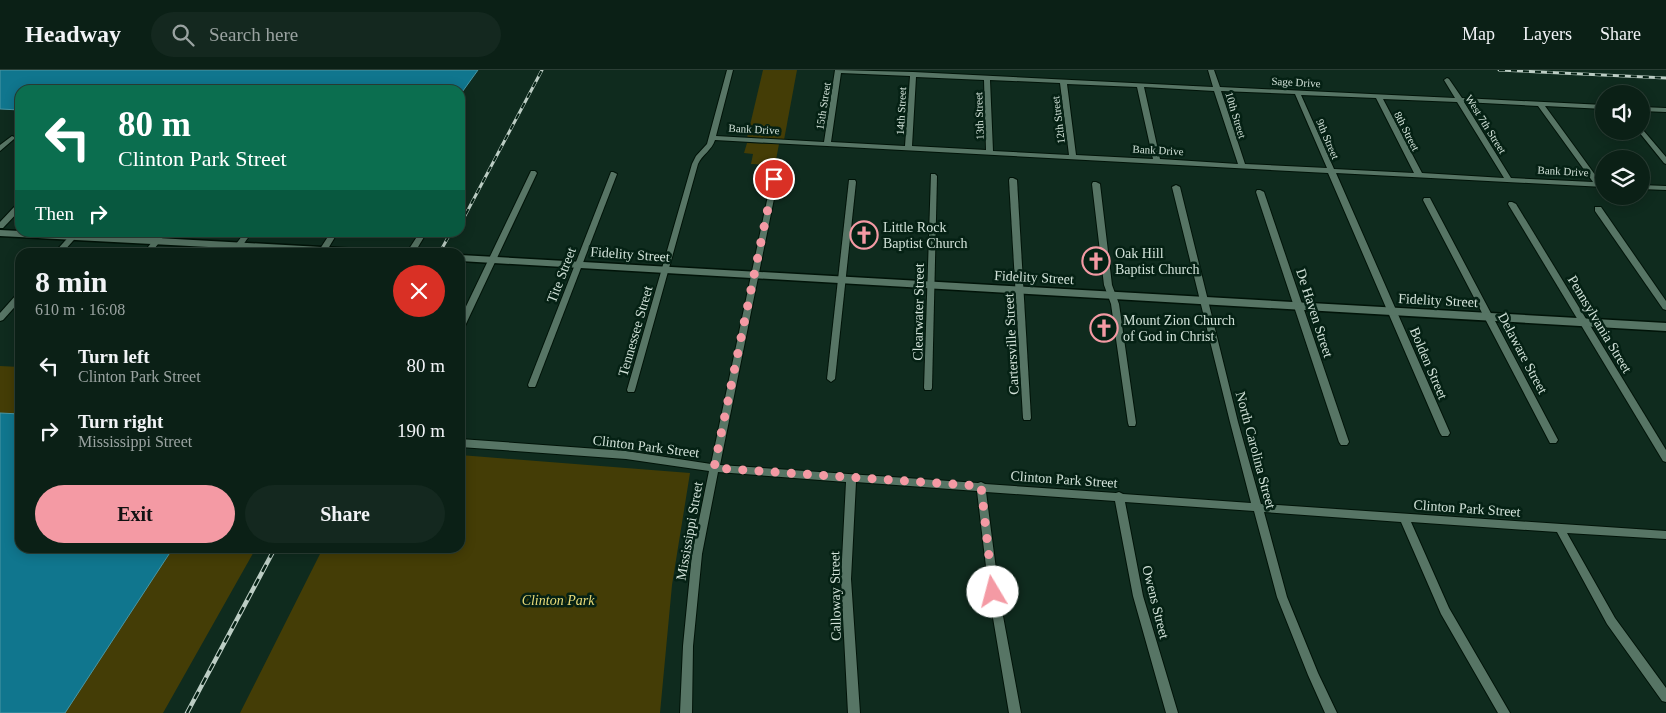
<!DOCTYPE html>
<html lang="en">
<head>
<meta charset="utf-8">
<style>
	body { margin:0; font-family:Georgia,serif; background:#14281f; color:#f1f3f6; height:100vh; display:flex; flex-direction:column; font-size:19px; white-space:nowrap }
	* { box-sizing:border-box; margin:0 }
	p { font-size:16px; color:#9aa3a1 }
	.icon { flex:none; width:28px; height:28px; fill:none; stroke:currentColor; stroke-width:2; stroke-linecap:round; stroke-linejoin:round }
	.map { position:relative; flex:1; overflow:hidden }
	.sheet { position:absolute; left:15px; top:178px; width:450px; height:305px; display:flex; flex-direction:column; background:#0b2016; border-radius:15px; box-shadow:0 2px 12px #0003,0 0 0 1px #2b3e35 }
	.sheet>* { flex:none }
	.top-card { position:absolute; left:15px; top:15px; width:450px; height:152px; border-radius:15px; box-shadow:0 2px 12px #0003,0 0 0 1px #2b3e35; background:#0b6e4f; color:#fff; overflow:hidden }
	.fabs { position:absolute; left:1595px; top:15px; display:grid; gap:10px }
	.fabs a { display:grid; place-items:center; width:55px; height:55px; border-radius:50%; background:#0b2016; box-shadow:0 2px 12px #0003,0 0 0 1px #2b3e35; font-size:25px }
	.pin { position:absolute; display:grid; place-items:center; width:42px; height:42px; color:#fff; margin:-21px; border:2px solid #fff; border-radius:50%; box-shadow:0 1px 5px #0007 }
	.me { position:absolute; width:55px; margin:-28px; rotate:352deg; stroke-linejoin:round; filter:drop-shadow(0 0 4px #0008) }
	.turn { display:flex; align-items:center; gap:18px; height:105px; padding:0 20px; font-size:22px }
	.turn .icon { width:65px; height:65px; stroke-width:2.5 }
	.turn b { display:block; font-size:35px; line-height:42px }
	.then { display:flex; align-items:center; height:48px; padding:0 20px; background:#0003; gap:10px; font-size:19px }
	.round { display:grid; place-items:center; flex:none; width:52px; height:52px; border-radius:26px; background:#14281f }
	.summary { display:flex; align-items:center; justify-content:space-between; height:85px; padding:0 20px }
	h1 { font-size:30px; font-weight:800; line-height:38px }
	.cta { display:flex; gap:10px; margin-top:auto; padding:10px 20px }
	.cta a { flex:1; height:58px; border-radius:30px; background:#f49aa4; color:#111; font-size:20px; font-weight:800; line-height:58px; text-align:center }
	.cta a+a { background:#14281f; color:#f1f3f6 }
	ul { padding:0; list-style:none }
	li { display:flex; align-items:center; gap:15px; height:65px; padding:0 20px }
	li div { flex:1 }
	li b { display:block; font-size:19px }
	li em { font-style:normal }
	header { display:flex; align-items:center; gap:30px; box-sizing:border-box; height:70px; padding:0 25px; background:#0b2016; border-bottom:1px solid #2b3e35 }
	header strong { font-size:24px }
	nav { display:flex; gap:28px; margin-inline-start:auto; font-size:18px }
	.search { width:350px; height:45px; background:#14281f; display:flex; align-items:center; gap:12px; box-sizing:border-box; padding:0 18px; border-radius:28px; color:#9aa3a1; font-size:19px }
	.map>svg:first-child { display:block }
	.green { fill:#443d06 }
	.water { fill:#10768e; stroke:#4a96a4 }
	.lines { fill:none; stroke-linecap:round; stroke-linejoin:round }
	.street-casing { stroke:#001308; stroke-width:2 }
	.secondary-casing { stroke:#001308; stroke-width:3 }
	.street { fill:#577565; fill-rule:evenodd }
	.secondary { fill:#577565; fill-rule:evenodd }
	.rail-far1-casing { stroke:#bccdc4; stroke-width:3 }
	.rail-casing { stroke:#bccdc4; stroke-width:4.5 }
	.rail-far1 { stroke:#052114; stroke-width:2; stroke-dasharray:6; stroke-linecap:butt }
	.rail { stroke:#052114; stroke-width:2.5; stroke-dasharray:8; stroke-linecap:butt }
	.route { stroke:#f49aa4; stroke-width:9; stroke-dasharray:0 16.2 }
	.labels { text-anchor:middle; stroke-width:5; stroke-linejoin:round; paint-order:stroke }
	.far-street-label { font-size:11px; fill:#d2e2d9; stroke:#052114 }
	.poi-label { font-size:14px; fill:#d2e2d9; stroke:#052114; text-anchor:start }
	.street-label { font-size:14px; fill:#d2e2d9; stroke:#052114 }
	.park-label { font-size:14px; font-style:italic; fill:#e9db79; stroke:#052114 }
</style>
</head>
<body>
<header>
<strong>Headway</strong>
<div class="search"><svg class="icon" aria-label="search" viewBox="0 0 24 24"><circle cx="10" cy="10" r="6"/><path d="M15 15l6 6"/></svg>Search here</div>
<nav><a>Map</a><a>Layers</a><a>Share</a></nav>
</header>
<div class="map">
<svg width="1666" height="643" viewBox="0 0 1666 643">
	<rect width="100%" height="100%" fill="#0f2b1e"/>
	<g class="green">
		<polygon points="763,0 797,0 784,70 747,68"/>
		<polygon points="747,73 779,74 775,95 751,94 753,84 744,83"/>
		<polygon points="0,296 20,297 20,478 256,478 163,643 0,643"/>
		<polygon points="460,385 690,403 672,515 660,643 240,643 323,478 460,478"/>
	</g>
	<g class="water">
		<polygon points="0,0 478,0 460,25 460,20 20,20 20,40 0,39"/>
		<polygon points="0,343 20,344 20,478 173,478 65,643 0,643"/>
	</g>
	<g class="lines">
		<g class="street-casing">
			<g id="street">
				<path d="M727,0H733L716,66L824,72L835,0L913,2L1213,17L1208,0H1214L1220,17L1455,28L1444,10L1447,8L1449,9L1462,28L1604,35V39L1545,36L1601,113H1604V117L1336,103L1450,363L1448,366H1442L1440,363L1328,103L715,70C712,80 702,85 698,94L635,320L634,322H628L627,320L692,94L696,86L707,74ZM841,3L910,6L905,76L831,72ZM916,7L984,10L986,80L912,76ZM990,10L1060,13L1069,85L993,81ZM1067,14L1137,17L1153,89L1076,85ZM1144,17L1214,21L1238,94L1160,89ZM1221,21L1295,24L1327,98L1245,94ZM1301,25L1376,28L1414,103L1334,99ZM1383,29L1457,32L1504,108L1422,103ZM1464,32L1538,36L1593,112L1511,108Z"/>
				<polygon points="1641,37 1666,38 1666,42 1641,41"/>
				<polygon points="1641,59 1643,60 1666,87 1666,94 1664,93 1639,62 1638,61 1641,61"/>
				<polygon points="12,66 14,67 14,69 0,81 0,75"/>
				<polygon points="531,101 535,101 537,103 464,258 460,261 460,249"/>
				<polygon points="611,102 613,102 617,104 536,315 535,317 529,317 528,315"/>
				<polygon points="931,104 935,104 937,106 932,318 931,320 925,320 924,318"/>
				<polygon points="772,107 776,107 778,109 720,395 978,413 981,412 985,414 1116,423 1119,422 1123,424 1251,433 1230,352 1172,117 1176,115 1180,117 1238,352 1261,434 1666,461 1666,469 1567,463 1615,548 1666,618 1666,632 1662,631 1607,554 1557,462 1411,452 1449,538 1510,643 1498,643 1441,544 1401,452 1264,442 1287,527 1318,603 1337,643 1325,643 1308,605 1277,527 1254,441 1125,432 1143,526 1178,643 1166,643 1133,526 1115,431 986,422 1000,530 1021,643 1009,643 990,530 977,421 856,412 851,509 860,643 848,643 841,509 846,412 718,402 702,484 693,576 692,643 680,643 683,576 692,484 709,401 626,389 460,377 460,369 626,381 711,394"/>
				<polygon points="1010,108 1013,108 1017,110 1031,348 1030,350 1024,350 1023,348 1009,110"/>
				<polygon points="849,110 855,110 856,112 835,309 831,312 827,309"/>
				<polygon points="1093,112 1096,112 1100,114 1112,215 1119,234 1136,353 1135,356 1129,356 1128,353 1111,234 1104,215 1092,114"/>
				<polygon points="1641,115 1666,116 1666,120 1641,119"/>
				<polygon points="1257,120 1260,120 1264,122 1349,372 1347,375 1341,375 1339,372 1256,122"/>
				<polygon points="1424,128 1430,128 1431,130 1558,370 1556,373 1550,373 1423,130"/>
				<polygon points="1509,132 1512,132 1516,134 1666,380 1666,392 1663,391 1508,134"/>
				<polygon points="17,134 20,134 20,140 3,158 0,158 0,152"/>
				<polygon points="1595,137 1601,137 1666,231 1666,240 1663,239 1595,141"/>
				<polygon points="73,162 81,162 63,182 55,182"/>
				<polygon points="160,162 167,162 152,182 144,182"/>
				<polygon points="245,162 252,162 238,182 230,182"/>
				<polygon points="331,162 338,162 326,182 318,182"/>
				<polygon points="420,162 427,162 415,182 407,182"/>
				<polygon points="20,223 20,231 3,250 0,251 0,243 17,224"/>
			</g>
		</g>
		<g class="secondary-casing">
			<g id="secondary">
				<polygon points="0,160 20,161 20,162 50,162 357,179 362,182 305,182 0,166"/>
				<polygon points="460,185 1666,253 1666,261 460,191"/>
			</g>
		</g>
		<use href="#street" class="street"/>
		<use href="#secondary" class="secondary"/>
		<g class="rail-far1-casing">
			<g id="rail-far1">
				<polyline points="1499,0 1666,8"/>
				<polyline points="460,155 542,0"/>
				<polyline points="440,182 451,162"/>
			</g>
		</g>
		<g class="rail-casing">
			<polyline id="rail" points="187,643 275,478"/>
		</g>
		<use href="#rail-far1" class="rail-far1"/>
		<use href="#rail" class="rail"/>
	</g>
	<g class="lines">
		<polyline class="route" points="774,109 714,398 981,416 993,522"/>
	</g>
	<defs>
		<g id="church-ring" transform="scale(1.4375)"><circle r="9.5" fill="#052114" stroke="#f49aa4" stroke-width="1.5"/><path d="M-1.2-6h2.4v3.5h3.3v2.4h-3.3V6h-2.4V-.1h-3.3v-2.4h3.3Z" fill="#f49aa4"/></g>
	</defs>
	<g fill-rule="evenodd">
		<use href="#church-ring" x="864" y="165"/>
		<use href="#church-ring" x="1096" y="191"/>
		<use href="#church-ring" x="1104" y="258"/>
	</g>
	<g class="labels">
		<g class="far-street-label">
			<text transform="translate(1296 12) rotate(3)" y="4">Sage Drive</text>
			<text transform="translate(823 36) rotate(-81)" y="4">15th Street</text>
			<text transform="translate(901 41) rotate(-87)" y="4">14th Street</text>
			<text transform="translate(1236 45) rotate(73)" y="4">10th Street</text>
			<text transform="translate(979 46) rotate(-92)" y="4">13th Street</text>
			<text transform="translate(1058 50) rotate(-97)" y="4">12th Street</text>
			<text transform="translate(1486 54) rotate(58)" y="4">West 7th Street</text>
			<text transform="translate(754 59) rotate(3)" y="4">Bank Drive</text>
			<text transform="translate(1407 61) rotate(63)" y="4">8th Street</text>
			<text transform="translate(1328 69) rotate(67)" y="4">9th Street</text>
			<text transform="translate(1158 80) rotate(3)" y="4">Bank Drive</text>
			<text transform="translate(1563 101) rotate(3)" y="4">Bank Drive</text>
		</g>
		<g class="poi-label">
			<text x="883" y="162">Little Rock<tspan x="883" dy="16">Baptist Church</tspan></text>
			<text x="1115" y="188">Oak Hill<tspan x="1115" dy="16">Baptist Church</tspan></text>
			<text x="1123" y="255">Mount Zion Church<tspan x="1123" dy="16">of God in Christ</tspan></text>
		</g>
		<g class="street-label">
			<text transform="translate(630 184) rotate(4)" y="5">Fidelity Street</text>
			<text transform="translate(561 205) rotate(-69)" y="5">Tite Street</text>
			<text transform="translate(1034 207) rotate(3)" y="5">Fidelity Street</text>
			<text transform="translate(1438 230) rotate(3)" y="5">Fidelity Street</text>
			<text transform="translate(918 242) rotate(-89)" y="5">Clearwater Street</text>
			<text transform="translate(1315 243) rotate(72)" y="5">De Haven Street</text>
			<text transform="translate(1600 254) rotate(59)" y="5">Pennsylvania Street</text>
			<text transform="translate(635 261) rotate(-74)" y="5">Tennessee Street</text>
			<text transform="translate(1011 274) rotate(-93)" y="5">Cartersville Street</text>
			<text transform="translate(1523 283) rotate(62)" y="5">Delaware Street</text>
			<text transform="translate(1429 293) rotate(67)" y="5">Bolden Street</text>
			<text transform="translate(646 376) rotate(7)" y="5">Clinton Park Street</text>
			<text transform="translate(1256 380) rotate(75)" y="5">North Carolina Street</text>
			<text transform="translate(1064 409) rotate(4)" y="5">Clinton Park Street</text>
			<text transform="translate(1467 438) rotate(4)" y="5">Clinton Park Street</text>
			<text transform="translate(689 461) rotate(-80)" y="5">Mississippi Street</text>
			<text transform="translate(835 526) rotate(-91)" y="5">Calloway Street</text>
			<text transform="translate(1156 532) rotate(76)" y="5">Owens Street</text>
		</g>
		<g class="park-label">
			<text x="558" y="535">Clinton Park</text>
		</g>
	</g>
</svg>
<div class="fabs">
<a><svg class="icon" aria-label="sound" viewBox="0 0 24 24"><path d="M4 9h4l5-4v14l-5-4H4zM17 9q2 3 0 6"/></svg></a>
<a><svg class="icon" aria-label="layers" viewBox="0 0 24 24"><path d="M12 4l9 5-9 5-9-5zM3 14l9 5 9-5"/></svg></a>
</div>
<div class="pin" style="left:774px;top:109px;background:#d93025"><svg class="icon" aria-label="arrive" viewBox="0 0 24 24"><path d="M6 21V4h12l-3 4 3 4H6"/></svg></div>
<svg class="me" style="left:993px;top:522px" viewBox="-20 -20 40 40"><circle r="19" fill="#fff"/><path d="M0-13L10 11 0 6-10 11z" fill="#f49aa4"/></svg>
<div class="top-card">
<div class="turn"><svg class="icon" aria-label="left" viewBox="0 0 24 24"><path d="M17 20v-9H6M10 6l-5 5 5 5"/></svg><div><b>80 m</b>Clinton Park Street</div></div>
<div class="then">Then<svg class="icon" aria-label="right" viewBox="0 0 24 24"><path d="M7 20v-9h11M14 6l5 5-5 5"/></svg></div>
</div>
<section class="sheet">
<div class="summary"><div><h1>8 min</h1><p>610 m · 16:08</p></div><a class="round" style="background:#d93025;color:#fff"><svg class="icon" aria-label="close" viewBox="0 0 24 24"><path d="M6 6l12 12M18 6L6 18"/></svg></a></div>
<ul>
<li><svg class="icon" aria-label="left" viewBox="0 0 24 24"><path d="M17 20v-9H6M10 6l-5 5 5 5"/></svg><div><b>Turn left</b><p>Clinton Park Street</p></div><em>80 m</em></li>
<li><svg class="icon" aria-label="right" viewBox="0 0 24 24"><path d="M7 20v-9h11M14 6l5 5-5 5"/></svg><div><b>Turn right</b><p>Mississippi Street</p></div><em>190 m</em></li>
</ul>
<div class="cta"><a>Exit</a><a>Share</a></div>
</section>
</div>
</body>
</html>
